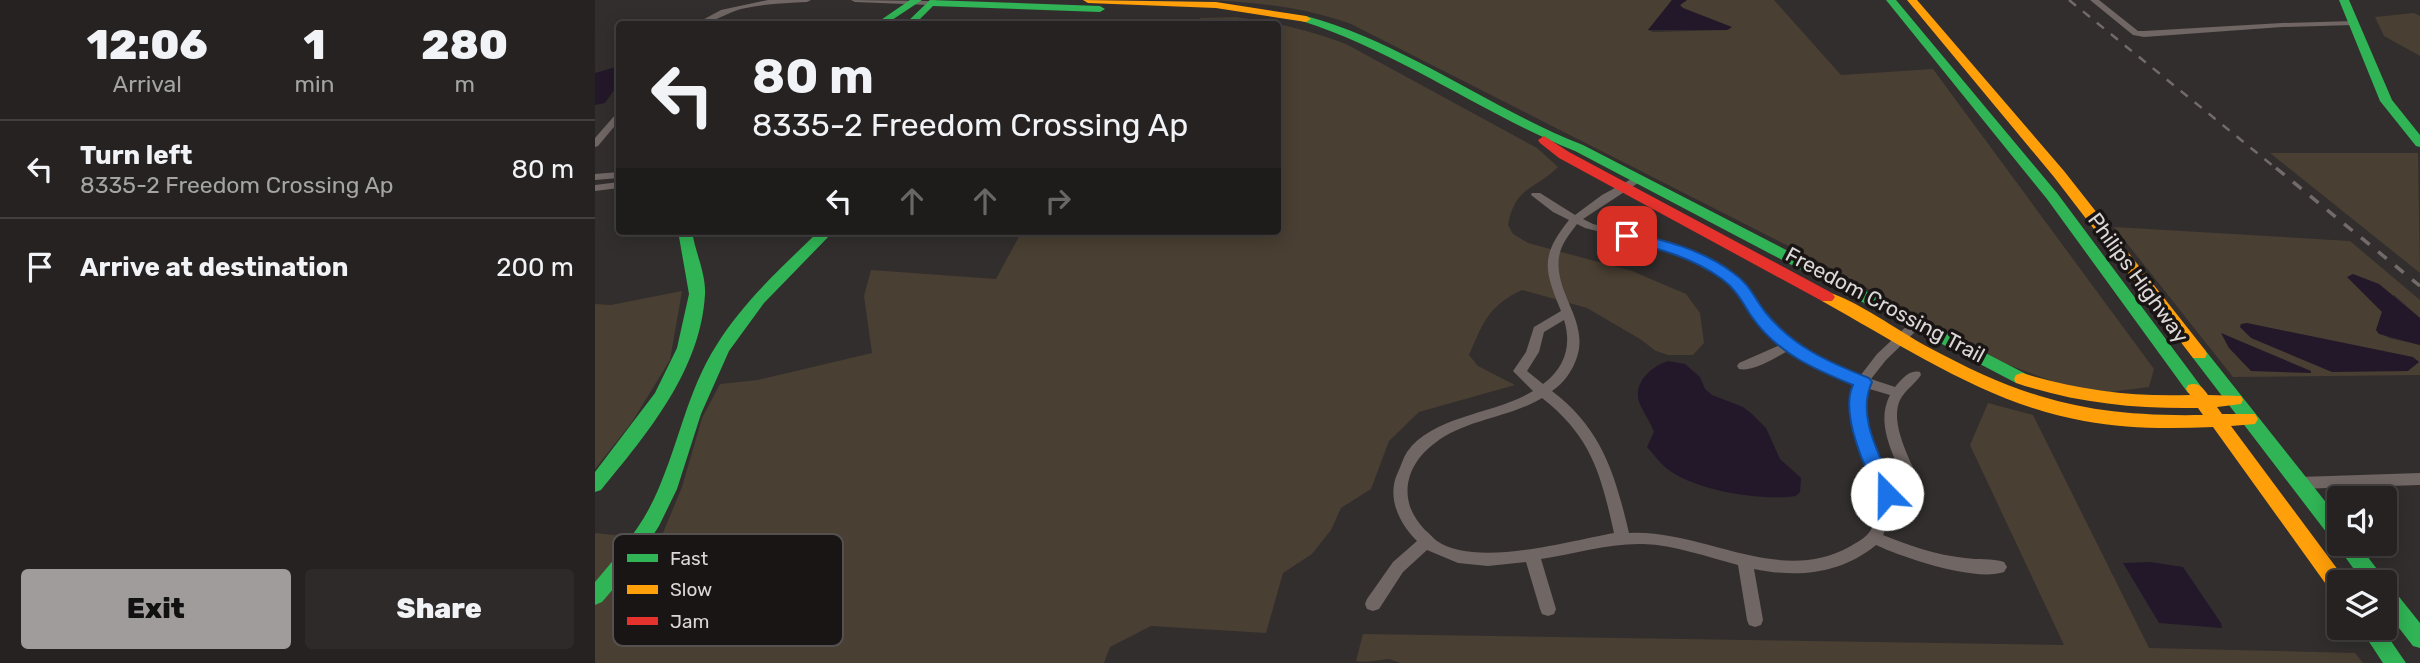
<!DOCTYPE html>
<html lang="en">
<head>
<meta charset="utf-8">
<style>
	body { margin:0; font-family:Rubik,sans-serif; background:#2e2a2a; color:#f1f3f6; height:100vh; display:flex; flex-direction:column; font-size:26px; white-space:nowrap }
	* { box-sizing:border-box; margin:0 }
	p { font-size:23px; color:#a4a4a5 }
	.icon { flex:none; width:38px; height:38px; fill:none; stroke:currentColor; stroke-width:2; stroke-linecap:round; stroke-linejoin:round }
	.map { position:relative; flex:1; overflow:hidden }
	.sheet { display:flex; flex-direction:column; background:#262222; width:595px }
	.sheet>* { flex:none }
	.banner { position:absolute; left:21px; top:21px; width:665px; height:214px; border-radius:7px; box-shadow:0 4px 18px #0003,0 0 0 2px #423f40; background:#262222; color:#f1f3f6; overflow:hidden }
	.controls { position:absolute; left:1732px; top:486px; display:grid; gap:14px }
	.controls a { display:grid; place-items:center; width:70px; height:70px; border-radius:7px; background:#262222; box-shadow:0 4px 18px #0003,0 0 0 2px #423f40; font-size:35px }
	.pin { position:absolute; display:grid; place-items:center; width:60px; height:60px; color:#fff; margin:-30px; border-radius:14px; box-shadow:0 4px 10px #0006 }
	.me { position:absolute; width:77px; margin:-38px; rotate:338deg; stroke-linejoin:round; filter:drop-shadow(0 0 5px #0008) }
	.turn { display:flex; align-items:center; gap:24px; height:147px; padding:0 21px; font-size:32px }
	.turn .icon { width:91px; height:91px; stroke-width:2.5 }
	.turn b { display:block; font-size:49px; line-height:60px }
	.lanes { display:flex; align-items:center; height:66px; padding:0 21px; background:#0003; justify-content:center; gap:35px; direction:ltr }
	.lanes .off { opacity:.35 }
	.eta { display:flex; justify-content:space-evenly; align-items:center; height:119px; text-align:center }
	.eta b { font-size:42px; font-weight:800; line-height:49px }
	.action { display:flex; gap:14px; margin-top:auto; padding:14px 21px }
	.action a { flex:1; height:80px; border-radius:7px; background:#a19c9c; color:#111; font-size:28px; font-weight:800; line-height:80px; text-align:center }
	.action a+a { background:#2e2a2a; color:#f1f3f6 }
	ul { padding:0; list-style:none }
	li { display:flex; align-items:center; gap:21px; height:98px; padding:0 21px; border-top:2px solid #423f40 }
	li div { flex:1 }
	li b { display:block; font-size:26px }
	li em { font-style:normal }
	main { display:flex; flex:1; min-height:0 }
	.map>svg:first-child { display:block }
	.green { fill:#493f32 }
	.water { fill:#231829 }
	.lines { fill:none; stroke-linecap:round; stroke-linejoin:round }
	.street { fill:#706663; fill-rule:evenodd }
	.fast { fill:#30b455; fill-rule:evenodd }
	.slow { fill:#ff9f0a; fill-rule:evenodd }
	.jam { fill:#e5322d; fill-rule:evenodd }
	.rail-far1 { stroke:#726b6a; stroke-width:2.5; stroke-dasharray:9 9; stroke-linecap:butt }
	.rail { stroke:#726b6a; stroke-width:3.5; stroke-dasharray:11 11; stroke-linecap:butt }
	.route { fill:#1a73e8; stroke:#114b97; stroke-width:2 }
	.labels { text-anchor:middle; stroke-width:7; stroke-linejoin:round; paint-order:stroke }
	.street-label { font-size:21px; fill:#ddd8d8; stroke:#191515 }
	.key { fill:#191515; stroke:#545050; stroke-width:2 }
	.key-label { font-size:19px; fill:#ddd8d8 }
</style>
</head>
<body>
<main>
<section class="sheet">
<div class="eta">
<div><b>12:06</b><p>Arrival</p></div>
<div><b>1</b><p>min</p></div>
<div><b>280</b><p>m</p></div>
</div>
<ul>
<li><svg class="icon" aria-label="left" viewBox="0 0 24 24"><path d="M17 20v-9H6M10 6l-5 5 5 5"/></svg><div><b>Turn left</b><p>8335-2 Freedom Crossing Ap</p></div><em>80 m</em></li>
<li><svg class="icon" aria-label="arrive" viewBox="0 0 24 24"><path d="M6 21V4h12l-3 4 3 4H6"/></svg><div><b>Arrive at destination</b></div><em>200 m</em></li>
</ul>
<div class="action"><a>Exit</a><a>Share</a></div>
</section>
<div class="map">
<svg width="1825" height="663" viewBox="0 0 1825 663">
	<rect width="100%" height="100%" fill="#322e2e"/>
	<g class="green">
		<path d="M610,0H1077L1053,30L1058,32L1132,30L1136,28L1088,8L1085,5L1092,0H1179L1246,75L1338,69L1559,369L1554,387L1515,392L1470,386L1406,362L1219,259L756,24C708,7 661,2 610,0Z"/>
		<polygon points="1819,13 1825,16 1825,56 1789,36 1780,17"/>
		<path d="M640,17C679,22 714,30 751,44L942,148L963,167C940,190 920,186 913,225L918,234L933,243L1037,271L1091,294L1105,313L1109,343L1098,355H1073L1061,351L1045,339L992,308L927,290C893,306 888,323 874,355L883,366L920,385L824,412L794,441L776,489L746,508L736,530L717,554L688,573L671,633L556,626L515,647L509,663H0V533L65,540L87,487L107,418L125,384L163,380L277,353L269,296L276,270L401,279L427,231H682V24H601L605,18Z"/>
		<polygon points="1675,153 1823,153 1825,273"/>
		<polygon points="1519,227 1755,241 1825,300 1825,318 1799,295 1787,312 1781,330 1794,338 1825,345 1825,375 1638,377"/>
		<polygon points="87,291 75,360 37,422 0,469 0,304 16,305"/>
		<path d="M1393,403L1438,415L1554,648L1760,653L1768,663H806L794,659C782,660 775,663 761,661L768,634L1469,645L1375,445Z"/>
	</g>
	<g class="water">
		<polygon points="1077,0 1092,0 1085,5 1088,8 1137,27 1132,30 1053,30"/>
		<polygon points="24,66 24,83 10,103 0,105 0,73"/>
		<polygon points="1758,274 1784,284 1825,318 1825,345 1784,334 1781,330 1787,312 1752,277"/>
		<polygon points="1652,323 1818,357 1824,362 1813,371 1737,372 1656,338 1645,327 1646,324"/>
		<polygon points="1626,333 1716,371 1716,373 1656,371 1634,348"/>
		<path d="M1073,361L1090,364L1105,377L1110,389L1117,395L1148,407L1157,414L1171,428L1185,459L1206,478L1205,492L1201,496C1166,501 1098,491 1070,467C1063,461 1058,453 1052,447L1059,432C1055,421 1048,412 1044,402C1038,382 1057,366 1073,361Z"/>
		<polygon points="1555,562 1588,567 1626,623 1627,628 1564,623 1528,563"/>
	</g>
	<g class="lines">
		<g class="street">
			<path d="M173,0H216L212,2C190,3 168,4 146,9C131,13 115,25 100,24L126,10Z"/>
			<polygon points="256,0 333,1 342,0 335,5 260,2"/>
			<polygon points="1495,0 1504,0 1543,31 1549,31 1687,23 1758,21 1762,23 1758,25 1687,27 1549,37 1538,35"/>
			<polygon points="24,113 24,121 3,146 0,147 0,138 21,114"/>
			<polygon points="24,172 24,178 0,180 0,174"/>
			<path d="M1042,176L1046,177V181L988,219L998,224L1081,244L1100,252L1147,281L1179,326L1208,351L1265,376L1282,354L1316,322H1324L1326,325L1324,328L1291,360L1276,379L1300,387C1306,380 1314,369 1325,372L1326,375C1320,384 1310,390 1305,400C1293,426 1320,469 1330,493L1328,497L1299,500L1296,517L1288,535C1315,546 1341,555 1370,558C1383,560 1397,558 1409,562L1412,567L1409,572C1380,582 1309,558 1281,545C1246,574 1202,578 1159,569L1168,620L1166,625L1160,627L1154,625L1152,620L1143,565C1112,557 1080,545 1048,544C1014,543 979,554 946,559L961,609L959,614L953,616L947,614L945,609L931,562L893,566L863,563L832,550L808,572L784,609L778,611L772,609L770,604L772,599L798,562L822,541C804,523 791,497 803,472C806,466 808,458 812,452C838,415 902,414 938,391L918,371L931,352L939,327L966,311C949,270 945,256 974,220L958,212L936,195L937,193H945L980,215L1007,195ZM982,224L990,228L1073,249L1092,256L1139,287L1171,332L1185,345L1144,363L1142,366L1144,369C1159,372 1179,358 1193,351C1211,367 1238,377 1260,384C1239,434 1296,467 1281,516C1279,523 1277,530 1272,535C1267,540 1260,543 1254,547C1184,586 1107,529 1034,533C1020,474 1007,429 957,391C969,383 978,370 982,357C994,321 959,293 964,257C966,244 974,235 982,224ZM969,320C977,345 970,368 948,384L932,371L944,352L949,332ZM1271,388L1295,395C1279,425 1301,460 1313,488H1298C1289,454 1257,424 1271,388ZM947,398C997,437 1006,475 1019,533C974,541 881,568 842,541C838,538 834,533 830,530C821,520 815,511 813,498C810,476 822,456 840,443C871,419 914,418 947,398Z"/>
			<polygon points="24,182 24,188 0,191 0,185"/>
			<polygon points="1825,473 1825,485 1704,489 1699,487 1697,483 1699,479 1704,477"/>
		</g>
		<g class="fast">
			<polygon points="315,0 327,0 291,24 280,24"/>
			<polygon points="335,0 505,6 510,9 505,12 338,6 320,24 310,24"/>
			<polygon points="1291,0 1301,0 1462,193 1605,385 1607,389 1605,393 1593,393 1452,199"/>
			<polygon points="1744,0 1754,0 1797,100 1825,135 1825,147 1821,146 1785,101"/>
			<path d="M711,16C810,43 894,108 988,145L1433,375L1435,379L1433,383H1421L980,151C886,113 804,52 707,21L706,19Z"/>
			<path d="M83,231H97C100,252 111,273 110,294C106,370 52,434 6,490L0,492V472L60,393L82,348L94,294Z"/>
			<path d="M224,231H239L169,303L134,351L106,414L82,489L64,526L38,566L7,602L0,605V582C24,554 49,524 63,490C84,442 93,390 121,346C148,302 187,267 224,231Z"/>
			<polygon points="1604,348 1610,350 1745,520 1745,544 1763,544 1788,577 1791,583 1790,585 1769,583 1745,550 1743,542 1738,541 1598,358 1596,354 1598,350"/>
			<polygon points="1790,585 1797,588 1825,623 1825,648 1818,646 1790,610"/>
			<polygon points="1765,628 1787,628 1811,663 1788,663"/>
		</g>
		<g class="slow">
			<polygon points="488,0 621,2 711,16 716,19 711,22 621,8 493,3"/>
			<polygon points="1312,0 1322,0 1469,171 1610,350 1612,354 1610,358 1598,358 1459,177"/>
			<path d="M1232,292C1259,299 1304,331 1331,346C1431,400 1494,417 1608,415L1603,408C1540,409 1481,403 1421,383L1419,379L1421,375L1427,373C1482,390 1537,397 1595,395L1591,389L1593,385C1604,382 1607,387 1613,395L1646,396L1648,400L1646,404L1622,407L1627,414H1660L1663,419L1660,424L1636,426L1752,582L1745,583V597L1738,594L1618,427C1575,429 1531,429 1489,421C1393,404 1310,347 1227,301L1224,297L1227,293Z"/>
		</g>
		<polygon class="jam" points="949,136 974,152 1237,293 1240,297 1237,301 1227,301 964,158 945,143 943,140"/>
		<polyline class="rail-far1" points="1474,0 1683,170"/>
		<polyline class="rail" points="1681,168 1825,286"/>
	</g>
	<path class="route" d="M1032,232C1069,240 1106,249 1137,272C1156,285 1158,297 1171,313C1199,347 1233,362 1274,378L1277,382C1260,418 1288,460 1301,494L1298,499L1292,501L1285,499C1271,471 1244,414 1258,385C1219,369 1182,353 1157,317C1147,302 1142,290 1127,279C1097,257 1062,248 1027,240L1025,236Z"/>
	<g class="labels">
		<g class="street-label">
			<text transform="translate(1543 278) rotate(54)" y="7">Philips Highway</text>
			<text transform="translate(1290 305) rotate(28)" y="7">Freedom Crossing Trail</text>
		</g>
	</g>
	<rect x="18" y="534" width="230" height="112" rx="10" class="key"/>
	<rect x="32" y="554" width="31" height="8" fill="#30b455"/>
	<rect x="32" y="585" width="31" height="9" fill="#ff9f0a"/>
	<rect x="32" y="617" width="31" height="8" fill="#e5322d"/>
	<g class="key-label">
		<text x="75" y="565">Fast</text>
		<text x="75" y="596">Slow</text>
		<text x="75" y="628">Jam</text>
	</g>
</svg>
<div class="controls">
<a><svg class="icon" aria-label="sound" viewBox="0 0 24 24"><path d="M4 9h4l5-4v14l-5-4H4zM17 9q2 3 0 6"/></svg></a>
<a><svg class="icon" aria-label="layers" viewBox="0 0 24 24"><path d="M12 4l9 5-9 5-9-5zM3 14l9 5 9-5"/></svg></a>
</div>
<div class="pin" style="left:1032px;top:236px;background:#d93025"><svg class="icon" aria-label="arrive" viewBox="0 0 24 24"><path d="M6 21V4h12l-3 4 3 4H6"/></svg></div>
<svg class="me" style="left:1292px;top:494px" viewBox="-20 -20 40 40"><circle r="19" fill="#fff"/><path d="M0-13L10 11 0 6-10 11z" fill="#1a73e8"/></svg>
<div class="banner">
<div class="turn"><svg class="icon" aria-label="left" viewBox="0 0 24 24"><path d="M17 20v-9H6M10 6l-5 5 5 5"/></svg><div><b>80 m</b>8335-2 Freedom Crossing Ap</div></div>
<div class="lanes"><svg class="icon" aria-label="left" viewBox="0 0 24 24"><path d="M17 20v-9H6M10 6l-5 5 5 5"/></svg><svg class="icon off" aria-label="ahead" viewBox="0 0 24 24"><path d="M12 20V5M6 11l6-6 6 6"/></svg><svg class="icon off" aria-label="ahead" viewBox="0 0 24 24"><path d="M12 20V5M6 11l6-6 6 6"/></svg><svg class="icon off" aria-label="right" viewBox="0 0 24 24"><path d="M7 20v-9h11M14 6l5 5-5 5"/></svg></div>
</div>
</div>
</main>
</body>
</html>
